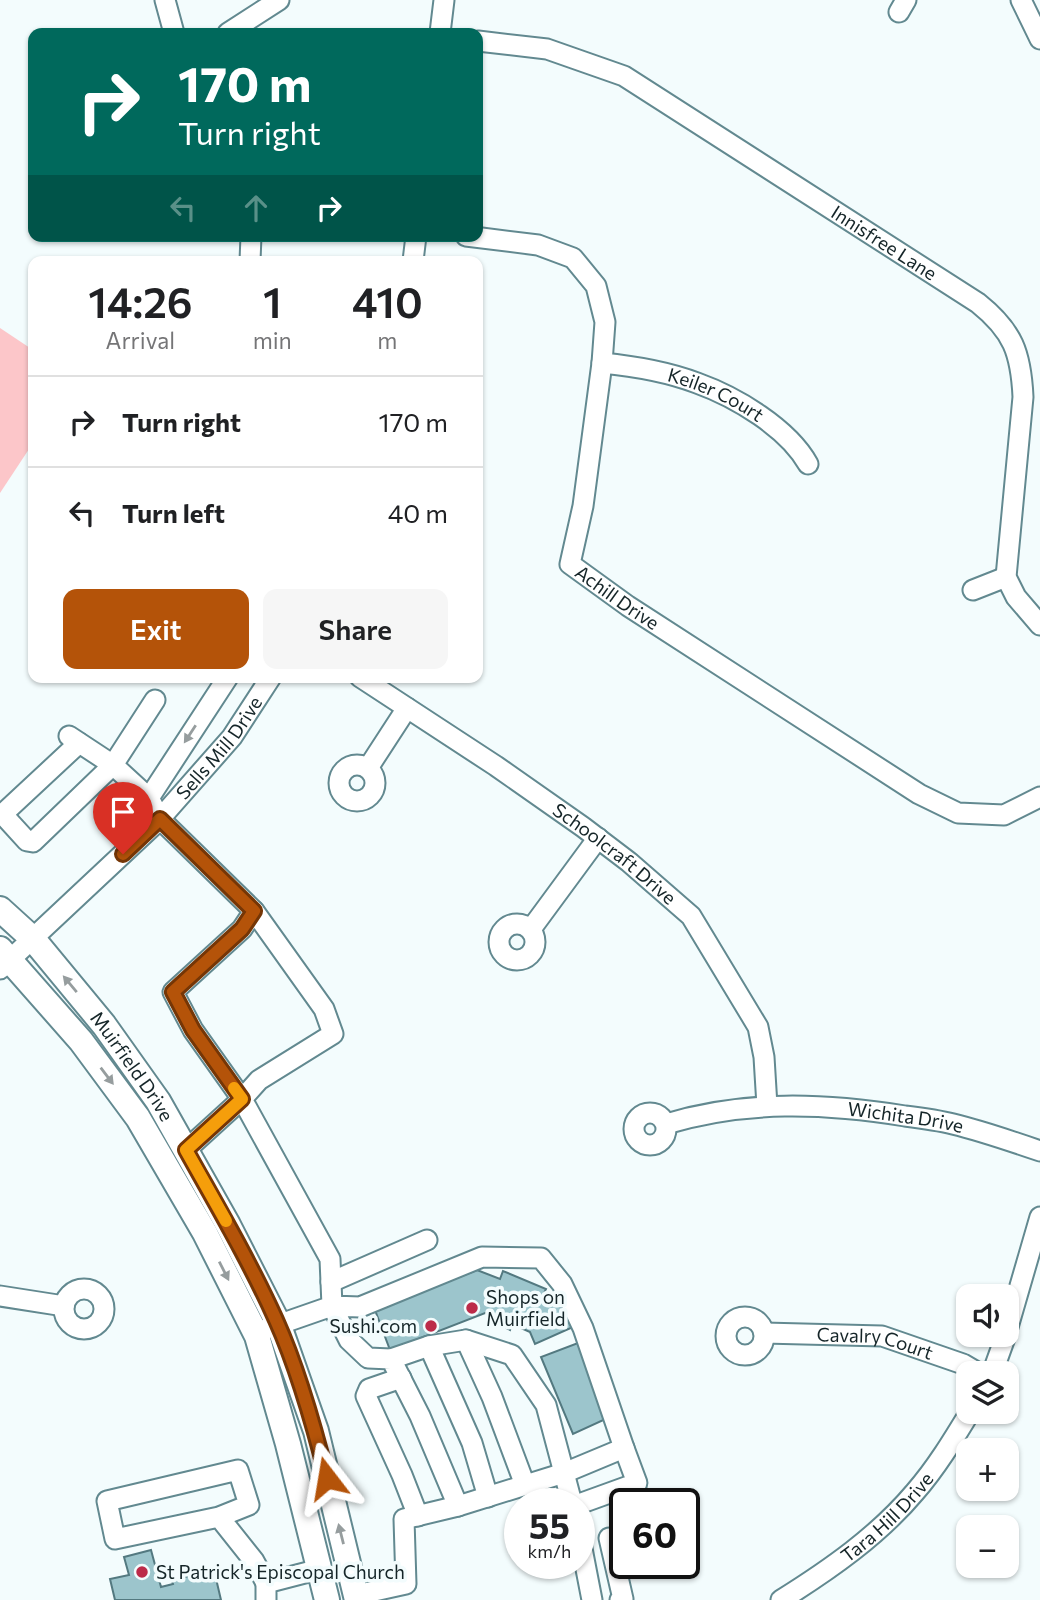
<!DOCTYPE html>
<html lang="en">
<head>
<meta charset="utf-8">
<style>
	body { margin:0; font-family:Commissioner,sans-serif; background:#f6f6f6; color:#202124; height:100vh; display:flex; flex-direction:column; font-size:26px; white-space:nowrap }
	* { box-sizing:border-box; margin:0 }
	p { font-size:23px; color:#757577 }
	.icon { flex:none; width:38px; height:38px; fill:none; stroke:currentColor; stroke-width:2; stroke-linecap:round; stroke-linejoin:round }
	.map { position:relative; flex:1; overflow:hidden }
	.drawer { position:absolute; left:28px; top:256px; width:455px; height:427px; display:flex; flex-direction:column; background:#fff; border-radius:14px; box-shadow:0 2px 5px #0004 }
	.drawer>* { flex:none }
	.banner { position:absolute; left:28px; top:28px; width:455px; height:214px; border-radius:14px; box-shadow:0 2px 5px #0004; background:#00695c; color:#fff; overflow:hidden }
	.controls { position:absolute; left:956px; top:1284px; display:grid; gap:14px }
	.controls a { display:grid; place-items:center; width:63px; height:63px; border-radius:14px; background:#fff; box-shadow:0 2px 5px #0004; font-size:35px }
	.speed { position:absolute; left:504px; top:1488px; display:flex; gap:14px; font-size:35px; font-weight:700; text-align:center }
	.speed>* { display:grid; place-content:center; width:91px; height:91px; border-radius:50%; background:#fff; box-shadow:0 2px 5px #0004; line-height:1 }
	.speed small { font-size:18px; font-weight:400 }
	.speed .limit { border:4px solid #111; border-radius:10px; background:#fff; color:#111 }
	.pin { position:absolute; display:grid; place-items:center; width:60px; height:60px; color:#fff; margin:-72px -30px; border-radius:50% 50% 50% 0; rotate:-45deg; box-shadow:0 0 7px #0007 }
	.pin .icon { rotate:45deg }
	.me { position:absolute; width:77px; margin:-38px; rotate:346deg; stroke-linejoin:round; filter:drop-shadow(0 0 5px #0008) }
	.turn { display:flex; align-items:center; gap:24px; height:147px; padding:0 35px; font-size:32px }
	.turn .icon { width:91px; height:91px; stroke-width:2.5 }
	.turn b { display:block; font-size:49px; line-height:60px }
	.lanes { display:flex; align-items:center; height:66px; padding:0 35px; background:#0003; justify-content:center; gap:35px; direction:ltr }
	.lanes .off { opacity:.35 }
	.eta { display:flex; justify-content:space-evenly; align-items:center; height:119px; text-align:center }
	.eta b { font-size:42px; font-weight:600; line-height:49px }
	.cta { display:flex; gap:14px; margin-top:auto; padding:14px 35px }
	.cta a { flex:1; height:80px; border-radius:14px; background:#b45309; color:#fff; font-size:28px; font-weight:600; line-height:80px; text-align:center }
	.cta a+a { background:#f6f6f6; color:#202124 }
	ul { padding:0; list-style:none }
	li { display:flex; align-items:center; gap:21px; height:91px; padding:0 35px; border-top:2px solid #e0e0e0 }
	li div { flex:1 }
	li b { display:block; font-size:26px }
	li em { font-style:normal }
	.map>svg:first-child { display:block }
	.green { fill:#fcc6c9 }
	.building { fill:#9cc5cc; stroke:#537980; stroke-width:2 }
	.lines { fill:none; stroke-linecap:round; stroke-linejoin:round }
	.minor-casing { stroke:#628990; stroke-width:23 }
	.major-casing { stroke:#628990; stroke-width:28 }
	.minor { stroke:#fff; stroke-width:19 }
	.major { stroke:#fff; stroke-width:24 }
	.oneway { fill:#969d9e }
	.route-casing { stroke:#753606; stroke-width:18 }
	.route { stroke:#b45309; stroke-width:12 }
	.slow { stroke:#f59e0b; stroke-width:12 }
	.poi-dot { fill:#bc2b49; stroke:#f3fcfd; stroke-width:2.5 }
	.labels { text-anchor:middle; stroke-width:7; stroke-linejoin:round; paint-order:stroke }
	.street-label { font-size:19px; fill:#152528; stroke:#f3fcfd }
	.poi-label { font-size:19px; fill:#152528; stroke:#f3fcfd; text-anchor:start }
</style>
</head>
<body>
<div class="map">
<svg width="1040" height="1600" viewBox="0 0 1040 1600">
	<rect width="100%" height="100%" fill="#f3fcfd"/>
	<polygon class="green" points="0,328 33,350 33,443 0,493"/>
	<g class="building">
		<polygon points="477,1270 500,1279 503,1271 546,1289 542,1298 563,1307 573,1327 535,1344 530,1332 512,1324 510,1330 498,1324 501,1320 485,1313 390,1350 375,1310"/>
		<polygon points="578,1343 610,1417 573,1434 541,1357"/>
		<polygon points="151,1550 161,1587 173,1584 172,1580 214,1570 221,1600 115,1600 110,1579 129,1575 124,1557"/>
	</g>
	<g class="lines">
		<g class="minor-casing">
			<g id="minor">
				<polyline points="165,0 174,33"/>
				<polyline points="1021,0 1040,39"/>
				<polyline points="899,12 906,0"/>
				<polyline points="228,33 279,0"/>
				<polyline points="440,33 444,0"/>
				<path id="s1" d="M478,41L547,49L624,76L978,303C1013,331 1021,353 1023,397L1006,577L1016,597L1040,625"/>
				<path id="s2" d="M466,236L538,245L573,258L596,286L605,322L602,363L583,506L570,564L628,606L919,794L958,813L1004,815L1040,797"/>
				<polyline points="250,261 251,236"/>
				<polyline points="413,261 416,236"/>
				<path id="s3" d="M602,363C633,366 668,372 697,383C736,397 788,428 808,464"/>
				<polyline points="973,590 1006,577"/>
				<path id="s4" d="M360,677L496,766L583,827L629,862L691,916L758,1027L764,1057L767,1106"/>
				<polyline points="69,736 113,765 149,798 160,819 254,911 242,929 173,992 193,1030 242,1099 186,1150"/>
				<polyline points="79,743 7,810 5,817 27,841 33,842 113,765 155,700"/>
				<circle cx="357" cy="783" r="18"/>
				<polyline points="368,768 407,708"/>
				<polyline points="149,798 228,677"/>
				<polyline points="254,911 324,1009 333,1034 259,1080 242,1099 330,1259 332,1306 360,1307 482,1257 541,1258 562,1284 583,1328 624,1448 564,1473 458,1506 420,1416 391,1359 368,1358 349,1340 332,1306 266,1329"/>
				<circle cx="517" cy="942" r="18"/>
				<polyline points="531,929 598,838"/>
				<path id="s5" d="M0,969L158,821L232,737L271,677"/>
				<circle cx="650" cy="1129" r="16"/>
				<path id="s6" d="M666,1124C745,1100 824,1103 905,1116C921,1118 937,1120 953,1124C982,1131 1011,1141 1040,1151"/>
				<polyline points="331,1282 427,1240"/>
				<circle cx="84" cy="1309" r="20"/>
				<polyline points="0,1296 64,1306"/>
				<circle cx="745" cy="1336" r="19"/>
				<path id="s7" d="M764,1333L882,1336L963,1364L980,1374"/>
				<polyline points="1006,1334 1040,1217"/>
				<polyline points="466,1340 492,1397 525,1485"/>
				<polyline points="429,1346 472,1443 488,1497"/>
				<polyline points="391,1359 429,1346 466,1340 512,1355 546,1405 572,1503"/>
				<polyline points="992,1374 1006,1335"/>
				<polyline points="401,1378 369,1389 366,1396 402,1475 418,1516"/>
				<polyline points="579,1504 637,1483 624,1448"/>
				<polyline points="219,1517 249,1505 238,1470 107,1501 115,1539 219,1517 254,1561 266,1583"/>
				<polyline points="579,1533 592,1600"/>
				<polyline points="609,1538 623,1599 620,1600"/>
				<polyline points="356,1595 406,1584 404,1519 458,1506"/>
				<polyline points="266,1600 266,1583 320,1569"/>
				<path id="s8" d="M781,1600C829,1570 878,1536 915,1492C936,1468 953,1440 970,1412"/>
			</g>
		</g>
		<g class="major-casing">
			<g id="major">
				<path id="s9" d="M0,909L33,939L104,1025L158,1101L228,1225L278,1323L316,1431L357,1600"/>
				<polyline points="0,949 81,1041 138,1118 205,1233 257,1336 288,1444 327,1600"/>
			</g>
		</g>
		<use href="#minor" class="minor"/>
		<use href="#major" class="major"/>
	</g>
	<defs><path id="oneway-solid" d="M-6-.8H1V-3.2L6.5 0L1 3.2V.8H-6Z" transform="scale(1.75)"/></defs>
	<g class="oneway">
		<use href="#oneway-solid" transform="translate(190 734) rotate(123)"/>
		<use href="#oneway-solid" transform="translate(70 984) rotate(-130)"/>
		<use href="#oneway-solid" transform="translate(107 1076) rotate(53)"/>
		<use href="#oneway-solid" transform="translate(224 1271) rotate(63)"/>
		<use href="#oneway-solid" transform="translate(341 1534) rotate(-104)"/>
	</g>
	<g class="lines">
		<g class="route-casing">
			<path id="route" d="M123,854L160,819L254,911L242,929L173,992L193,1030L242,1099L186,1150C217,1206 250,1262 276,1320C298,1369 314,1426 327,1478"/>
		</g>
		<use href="#route" class="route"/>
		<polyline class="slow" points="226,1221 186,1150 242,1099 234,1088"/>
	</g>
	<g class="poi-dot">
		<circle cx="472" cy="1308" r="7"/>
		<circle cx="431" cy="1326" r="7"/>
		<circle cx="142" cy="1572" r="7"/>
	</g>
	<g class="labels">
		<g class="street-label">
			<text dy="7" stroke="none"><textPath href="#s1" startOffset="460">Innisfree Lane</textPath></text>
			<text dy="7" stroke="none"><textPath href="#s3" startOffset="119">Keiler Court</textPath></text>
			<text dy="7" stroke="none"><textPath href="#s2" startOffset="486">Achill Drive</textPath></text>
			<text dy="7" stroke="none"><textPath href="#s5" startOffset="312">Sells Mill Drive</textPath></text>
			<text dy="7" stroke="none"><textPath href="#s4" startOffset="310">Schoolcraft Drive</textPath></text>
			<text dy="7" stroke="none"><textPath href="#s9" startOffset="206">Muirfield Drive</textPath></text>
			<text dy="7" stroke="none"><textPath href="#s6" startOffset="242">Wichita Drive</textPath></text>
			<text dy="7" stroke="none"><textPath href="#s7" startOffset="112">Cavalry Court</textPath></text>
			<text dy="7" stroke="none"><textPath href="#s8" startOffset="135">Tara Hill Drive</textPath></text>
		</g>
		<g class="poi-label">
			<text x="486" y="1304">Shops on<tspan x="486" dy="22">Muirfield</tspan></text>
			<text x="417" y="1333" text-anchor="end">Sushi.com</text>
			<text x="156" y="1579">St Patrick's Episcopal Church</text>
		</g>
	</g>
</svg>
<div class="controls">
<a><svg class="icon" aria-label="sound" viewBox="0 0 24 24"><path d="M4 9h4l5-4v14l-5-4H4zM17 9q2 3 0 6"/></svg></a>
<a><svg class="icon" aria-label="layers" viewBox="0 0 24 24"><path d="M12 4l9 5-9 5-9-5zM3 14l9 5 9-5"/></svg></a>
<a>+</a>
<a>−</a>
</div>
<div class="speed"><div>55<small>km/h</small></div><div class="limit">60</div></div>
<div class="pin" style="left:123px;top:854px;background:#d93025"><svg class="icon" aria-label="arrive" viewBox="0 0 24 24"><path d="M6 21V4h12l-3 4 3 4H6"/></svg></div>
<svg class="me" style="left:327px;top:1478px" viewBox="-20 -20 40 40"><path d="M0-17L14 15 0 8-14 15z" fill="#b45309" stroke="#fff" stroke-width="4"/></svg>
<div class="banner">
<div class="turn"><svg class="icon" aria-label="right" viewBox="0 0 24 24"><path d="M7 20v-9h11M14 6l5 5-5 5"/></svg><div><b>170 m</b>Turn right</div></div>
<div class="lanes"><svg class="icon off" aria-label="left" viewBox="0 0 24 24"><path d="M17 20v-9H6M10 6l-5 5 5 5"/></svg><svg class="icon off" aria-label="ahead" viewBox="0 0 24 24"><path d="M12 20V5M6 11l6-6 6 6"/></svg><svg class="icon" aria-label="right" viewBox="0 0 24 24"><path d="M7 20v-9h11M14 6l5 5-5 5"/></svg></div>
</div>
<section class="drawer">
<div class="eta">
<div><b>14:26</b><p>Arrival</p></div>
<div><b>1</b><p>min</p></div>
<div><b>410</b><p>m</p></div>
</div>
<ul>
<li><svg class="icon" aria-label="right" viewBox="0 0 24 24"><path d="M7 20v-9h11M14 6l5 5-5 5"/></svg><div><b>Turn right</b></div><em>170 m</em></li>
<li><svg class="icon" aria-label="left" viewBox="0 0 24 24"><path d="M17 20v-9H6M10 6l-5 5 5 5"/></svg><div><b>Turn left</b></div><em>40 m</em></li>
</ul>
<div class="cta"><a>Exit</a><a>Share</a></div>
</section>
</div>
</body>
</html>
